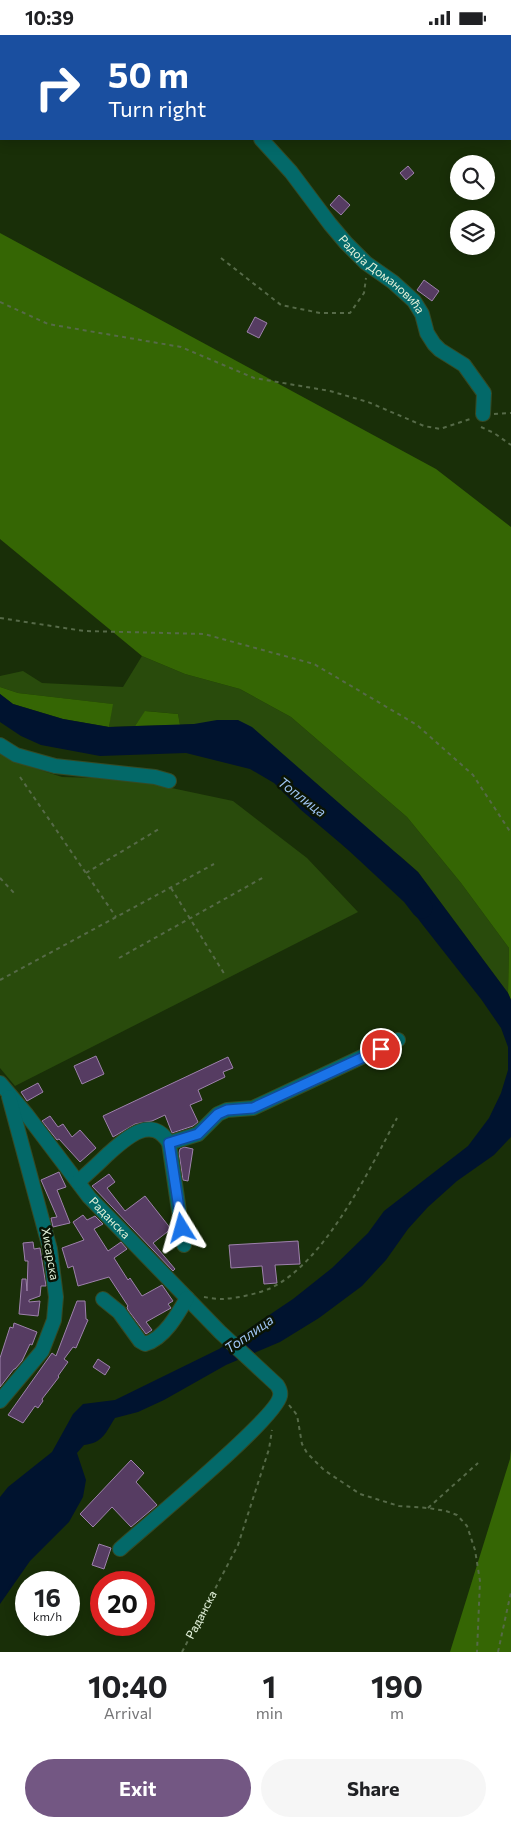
<!DOCTYPE html>
<html lang="en">
<head>
<meta charset="utf-8">
<style>
	body { margin:0; font-family:Commissioner,sans-serif; background:#f6f6f6; color:#202124; height:100vh; display:flex; flex-direction:column; font-size:19px; white-space:nowrap }
	* { box-sizing:border-box; margin:0 }
	p { font-size:16px; color:#757577 }
	.icon { flex:none; width:28px; height:28px; fill:none; stroke:currentColor; stroke-width:2; stroke-linecap:round; stroke-linejoin:round }
	.map { position:relative; height:1617px; overflow:hidden }
	.side { display:flex; flex-direction:column; background:#fff; flex:1 }
	.side>* { flex:none }
	.hud { position:absolute; left:0px; top:0px; width:511px; height:105px; box-shadow:0 2px 12px #0003; background:#1a4fa0; color:#fff; overflow:hidden }
	.buttons { position:absolute; left:450px; top:120px; display:grid; gap:10px }
	.buttons a { display:grid; place-items:center; width:45px; height:45px; border-radius:50%; background:#fff; box-shadow:0 2px 12px #0003; font-size:25px }
	.speed { position:absolute; left:15px; top:1536px; display:flex; gap:10px; font-size:25px; font-weight:700; text-align:center }
	.speed>* { display:grid; place-content:center; width:65px; height:65px; border-radius:50%; background:#fff; box-shadow:0 2px 12px #0003; line-height:1 }
	.speed small { font-size:12px; font-weight:400 }
	.speed .limit { border:8px solid #d22; background:#fff; color:#111 }
	.pin { position:absolute; display:grid; place-items:center; width:42px; height:42px; color:#fff; margin:-21px; border:2px solid #fff; border-radius:50%; box-shadow:0 1px 5px #0007 }
	.me { position:absolute; width:55px; margin:-28px; rotate:352deg; stroke-linejoin:round; filter:drop-shadow(0 0 4px #0008) }
	.turn { display:flex; align-items:center; gap:18px; height:105px; padding:0 25px; font-size:22px }
	.turn .icon { width:65px; height:65px; stroke-width:2.5 }
	.turn b { display:block; font-size:35px; line-height:42px }
	.eta { display:flex; justify-content:space-evenly; align-items:center; height:85px; text-align:center }
	.eta b { font-size:30px; font-weight:700; line-height:35px }
	.action { display:flex; gap:10px; margin-top:auto; padding:10px 25px }
	.action a { flex:1; height:58px; border-radius:30px; background:#735783; color:#fff; font-size:20px; font-weight:700; line-height:58px; text-align:center }
	.action a+a { background:#f6f6f6; color:#202124 }
	.status { display:flex; justify-content:space-between; align-items:center; height:35px; padding:0 25px; background:#fff; direction:ltr }
	.status svg { height:14px; fill:currentColor }
	.map>svg:first-child { display:block }
	.green { fill:#294b0c }
	.forest { fill:#356604 }
	.water { fill:#00132f; fill-rule:evenodd }
	.lines { fill:none; stroke-linecap:round; stroke-linejoin:round }
	.river { stroke:#00132f; stroke-width:21 }
	.building { fill:#563c62; stroke:#9e82ac }
	.minor-casing { stroke:#354a25; stroke-width:16 }
	.path { stroke:#566a48; stroke-width:2; stroke-dasharray:4 4; stroke-linecap:butt }
	.minor { stroke:#036969; stroke-width:14 }
	.route-casing { stroke:#114b97; stroke-width:12 }
	.route { stroke:#1a73e8; stroke-width:9 }
	.labels { text-anchor:middle; stroke-width:5; stroke-linejoin:round; paint-order:stroke }
	.street-label { font-size:12px; fill:#e2f1da; stroke:#0a1405 }
	.water-label { font-size:14px; font-style:italic; fill:#9fc4f2; stroke:#0a1405 }
</style>
</head>
<body>
<div class="status"><b>10:39</b><svg viewBox="0 0 49 12"><path d="M0 12V9h3v3zM5 12V6h3v6zM10 12V3h3v9zM15 12V0h3v12zM26 1h20v11H26zM47 4h2v5h-2z"/></svg></div>
<div class="map">
<svg width="511" height="1617" viewBox="0 0 511 1617">
	<rect width="100%" height="100%" fill="#192f08"/>
	<g class="green">
		<polygon points="142,621 185,639 240,654 291,682 407,782 461,848 509,913 508,958 418,837 400,821 194,689 180,690 178,679 146,676 135,691 109,692 112,669 18,658 0,652 0,641 23,636 42,648 123,652"/>
		<polygon points="0,717 16,727 62,742 129,744 233,766 307,823 358,877 15,1051 0,1033"/>
	</g>
	<g class="forest">
		<polygon points="0,198 436,434 511,492 511,965 508,958 509,913 461,848 407,782 291,682 240,654 185,639 142,621 0,504"/>
		<polygon points="0,652 18,658 113,669 109,692 63,684 13,669 0,659"/>
		<polygon points="145,676 178,679 180,690 135,691"/>
		<polygon points="511,1414 511,1617 450,1617 510,1424"/>
	</g>
	<path class="water" d="M0,659L13,669L63,684L109,692L194,689L217,685H238L252,692L418,837L508,958L511,965V1102L494,1120L457,1146L428,1172L408,1194L386,1225L362,1251L319,1283L280,1307L226,1330L164,1365L138,1377L115,1383C106,1397 103,1408 84,1410L77,1418L86,1445L83,1462L69,1487L30,1526L0,1569V1462L8,1452L52,1417L73,1379L83,1369L115,1365L219,1314L293,1264L332,1233L368,1198L384,1176L468,1111L489,1083L501,1058L508,1035V1012L501,993L481,964L422,889L398,857L301,775L274,748L250,734L186,718L100,721L41,710L21,701L0,687ZM337,796L344,797L381,822L404,848L402,852L347,808Z"/>
	<g class="lines">
		<polyline class="river" points="325,779 412,860 422,873"/>
	</g>
	<g class="building">
		<polygon points="408,131 414,138 406,145 400,138"/>
		<polygon points="339,160 350,170 341,180 330,170"/>
		<polygon points="424,245 439,256 432,266 417,255"/>
		<polygon points="255,282 267,288 259,303 247,297"/>
		<polygon points="96,1021 104,1039 82,1049 74,1031"/>
		<polygon points="228,1022 233,1033 223,1037 225,1042 198,1055 202,1065 190,1070 198,1087 193,1091 172,1098 165,1080 152,1086 135,1089 113,1102 103,1081"/>
		<polygon points="38,1048 43,1057 27,1066 21,1057"/>
		<polygon points="50,1081 58,1092 63,1089 72,1102 80,1095 96,1113 80,1127 59,1104 57,1105 42,1086"/>
		<polygon points="184,1112 193,1114 188,1146 183,1145 179,1118 180,1114"/>
		<polygon points="59,1137 66,1152 57,1155 70,1188 53,1192 51,1183 57,1182 41,1145"/>
		<polygon points="109,1139 115,1147 107,1153 125,1176 145,1161 171,1194 153,1208 175,1234 173,1236 92,1151"/>
		<polygon points="83,1180 87,1185 95,1181 103,1189 94,1194 108,1216 121,1207 127,1214 114,1223 128,1245 130,1243 142,1261 162,1250 173,1266 168,1269 171,1273 146,1287 152,1295 146,1299 128,1275 127,1272 128,1271 109,1242 78,1251 73,1231 68,1233 62,1213 84,1205 73,1187"/>
		<polygon points="298,1206 300,1229 275,1230 277,1248 264,1249 262,1231 231,1233 229,1210"/>
		<polygon points="33,1207 34,1214 40,1213 46,1251 41,1251 40,1261 29,1265 29,1267 40,1266 38,1281 19,1279 22,1244 26,1244 27,1256 28,1226 25,1226 23,1208"/>
		<polygon points="77,1266 85,1266 86,1284 88,1285 76,1313 73,1312 64,1324 68,1327 58,1341 59,1342 42,1364 43,1366 38,1373 35,1371 23,1388 8,1380 52,1318 56,1321"/>
		<polygon points="14,1288 37,1297 32,1310 30,1309 22,1326 15,1334 14,1334 0,1352 0,1323 10,1292 13,1293"/>
		<polygon points="98,1324 110,1332 105,1340 93,1332"/>
		<polygon points="131,1425 144,1438 136,1447 157,1470 131,1492 112,1472 93,1492 80,1479"/>
		<polygon points="99,1509 111,1513 104,1534 92,1530"/>
	</g>
	<g class="lines">
		<g class="minor-casing">
			<g id="minor">
				<polyline points="169,0 169,1"/>
				<path id="s2" d="M261,104L291,137L330,189L346,208L366,228L393,247L414,266L422,279L427,298L434,309L440,315L464,330L484,358L483,379"/>
				<polyline points="0,710 16,720 55,731 155,742 169,746"/>
				<path id="s3" d="M0,1048L27,1080L89,1162L220,1297L277,1350C279,1353 281,1357 280,1361C277,1383 144,1492 120,1514"/>
				<polyline points="169,1108 198,1099 218,1079 227,1075 253,1073 398,1005"/>
				<path d="M78,1147C88,1138 98,1129 107,1120C124,1105 151,1078 169,1108L184,1210"/>
				<path d="M103,1264L119,1277L140,1306L145,1309C164,1304 178,1279 187,1263"/>
				<polyline points="0,1366 42,1316 54,1285 56,1262 50,1214 9,1062"/>
			</g>
		</g>
		<g class="path">
			<polyline points="502,0 503,1"/>
			<polyline points="510,6 511,7"/>
			<polyline points="221,223 281,270 320,278 350,278 364,258 366,243"/>
			<polyline points="0,267 48,289 181,312 254,343 330,356 368,367 424,391 440,394 470,384"/>
			<polyline points="494,379 511,378"/>
			<polyline points="481,392 494,398 511,410"/>
			<polyline points="0,583 84,596 204,599 314,629 417,690 473,740 511,798"/>
			<polyline points="20,742 116,882"/>
			<polyline points="86,838 159,794"/>
			<polyline points="0,843 15,859"/>
			<polyline points="171,853 225,940"/>
			<polyline points="119,923 264,842"/>
			<polyline points="0,945 214,829"/>
			<path d="M204,1262C210,1263 217,1264 223,1264C238,1263 257,1259 271,1253C326,1226 369,1135 397,1083"/>
			<polyline points="289,1370 297,1380 302,1409 307,1418 324,1435 360,1459 399,1471 428,1473 446,1476 457,1480 467,1491 475,1515 480,1546 477,1617"/>
			<polyline points="428,1473 478,1428"/>
			<path id="s1" d="M182,1617L238,1510L269,1414L272,1395"/>
			<polyline points="498,1617 511,1557"/>
		</g>
		<use href="#minor" class="minor"/>
	</g>
	<g class="lines">
		<g class="route-casing">
			<polyline id="route" points="182,1193 169,1108 198,1099 218,1079 227,1075 253,1073 381,1014"/>
		</g>
		<use href="#route" class="route"/>
	</g>
	<g class="labels">
		<g class="street-label">
			<text dy="4" stroke="none"><textPath href="#s2" startOffset="182">Радоја Домановића</textPath></text>
			<text dy="4" stroke="none"><textPath href="#s3" startOffset="174">Раданска</textPath></text>
			<text transform="translate(50 1219) rotate(80)" y="4">Хисарска</text>
			<text dy="4" stroke="none"><textPath href="#s1" startOffset="42">Раданска</textPath></text>
		</g>
		<g class="water-label">
			<text transform="translate(302 762) rotate(37)" y="5">Топлица</text>
			<text transform="translate(249 1299) rotate(-35)" y="5">Топлица</text>
		</g>
	</g>
</svg>
<div class="buttons">
<a><svg class="icon" aria-label="search" viewBox="0 0 24 24"><circle cx="10" cy="10" r="6"/><path d="M15 15l6 6"/></svg></a>
<a><svg class="icon" aria-label="layers" viewBox="0 0 24 24"><path d="M12 4l9 5-9 5-9-5zM3 14l9 5 9-5"/></svg></a>
</div>
<div class="speed"><div>16<small>km/h</small></div><div class="limit">20</div></div>
<div class="pin" style="left:381px;top:1014px;background:#d93025"><svg class="icon" aria-label="arrive" viewBox="0 0 24 24"><path d="M6 21V4h12l-3 4 3 4H6"/></svg></div>
<svg class="me" style="left:182px;top:1193px" viewBox="-20 -20 40 40"><path d="M0-17L14 15 0 8-14 15z" fill="#1a73e8" stroke="#fff" stroke-width="4"/></svg>
<div class="hud">
<div class="turn"><svg class="icon" aria-label="right" viewBox="0 0 24 24"><path d="M7 20v-9h11M14 6l5 5-5 5"/></svg><div><b>50 m</b>Turn right</div></div>
</div>
</div>
<section class="side">
<div class="eta">
<div><b>10:40</b><p>Arrival</p></div>
<div><b>1</b><p>min</p></div>
<div><b>190</b><p>m</p></div>
</div>
<div class="action"><a>Exit</a><a>Share</a></div>
</section>
</body>
</html>
